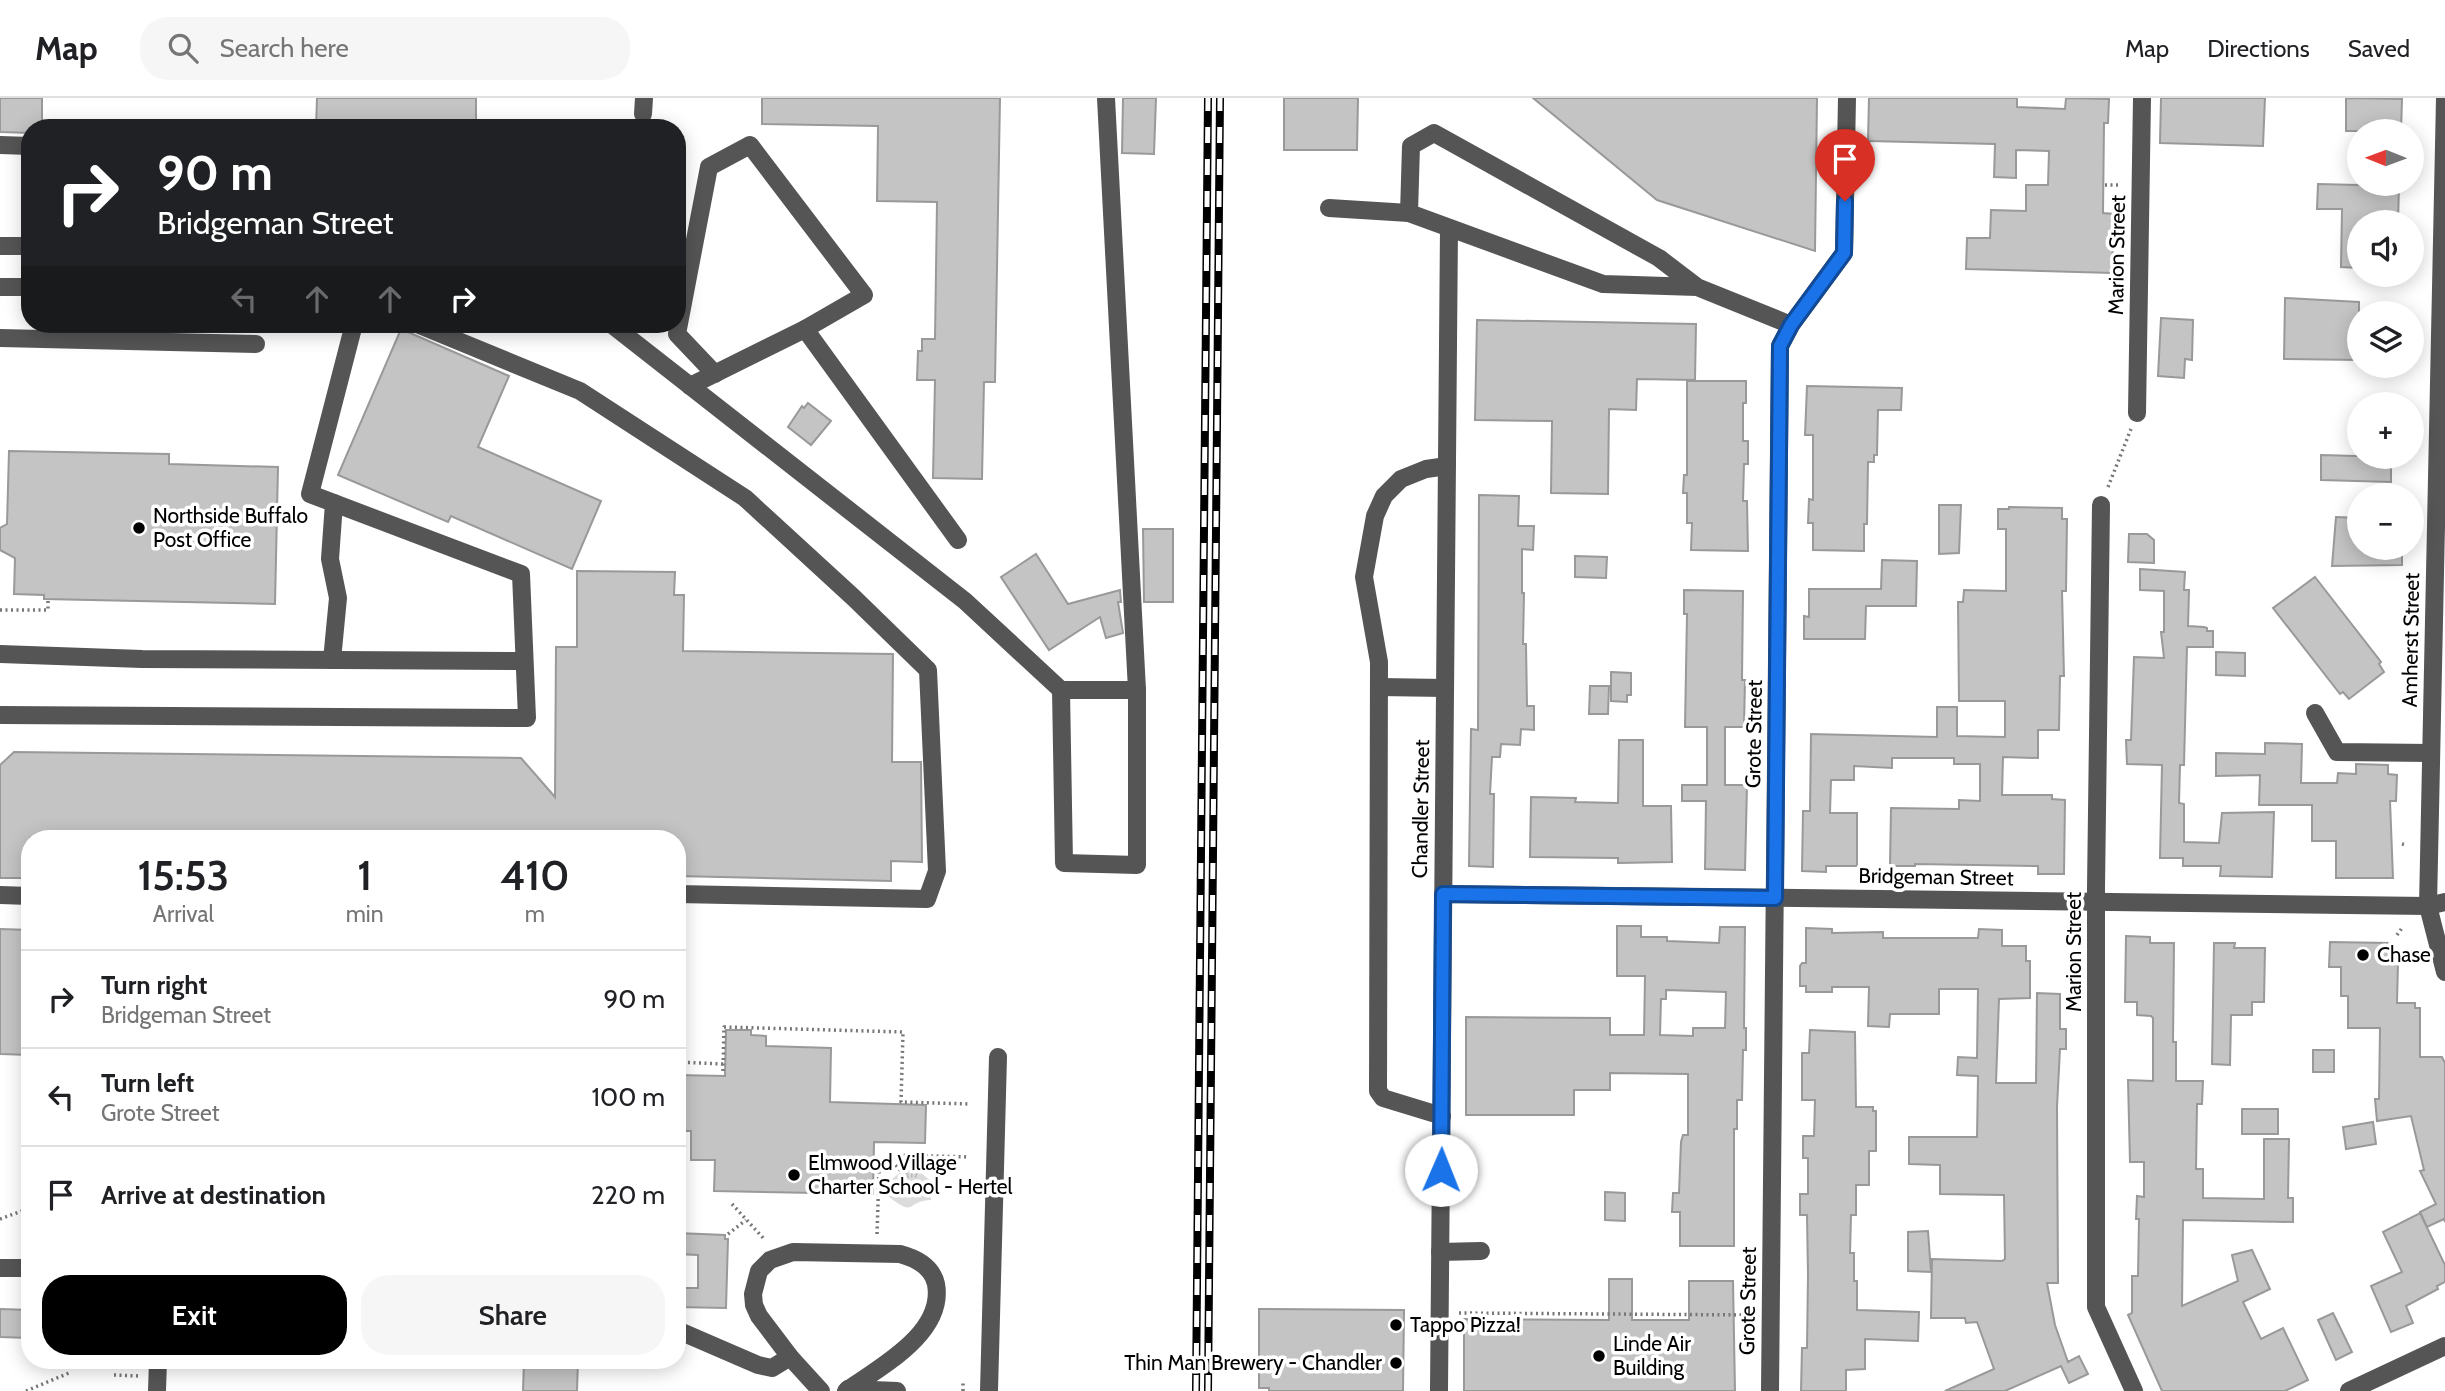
<!DOCTYPE html>
<html lang="en">
<head>
<meta charset="utf-8">
<style>
	body { margin:0; font-family:Cabin,sans-serif; background:#f6f6f6; color:#202124; height:100vh; display:flex; flex-direction:column; font-size:26px; white-space:nowrap }
	* { box-sizing:border-box; margin:0 }
	p { font-size:23px; color:#757577 }
	.icon { flex:none; width:38px; height:38px; fill:none; stroke:currentColor; stroke-width:2; stroke-linecap:round; stroke-linejoin:round }
	.map { position:relative; flex:1; overflow:hidden }
	.panel { position:absolute; left:21px; top:732px; width:665px; height:539px; display:flex; flex-direction:column; background:#fff; border-radius:28px; box-shadow:0 4px 18px #0003 }
	.panel>* { flex:none }
	.banner { position:absolute; left:21px; top:21px; width:665px; height:214px; border-radius:28px; box-shadow:0 4px 18px #0003; background:#202124; color:#fff; overflow:hidden }
	.needle { width:46px; rotate:271deg }
	.controls { position:absolute; left:2347px; top:21px; display:grid; gap:14px }
	.controls a { display:grid; place-items:center; width:77px; height:77px; border-radius:50%; background:#fff; box-shadow:0 4px 18px #0003; font-size:35px }
	.pin { position:absolute; display:grid; place-items:center; width:60px; height:60px; color:#fff; margin:-72px -30px; border-radius:50% 50% 50% 0; rotate:-45deg; box-shadow:0 0 7px #0007 }
	.pin .icon { rotate:45deg }
	.me { position:absolute; width:77px; margin:-38px; rotate:1deg; stroke-linejoin:round; filter:drop-shadow(0 0 5px #0008) }
	.turn { display:flex; align-items:center; gap:24px; height:147px; padding:0 21px; font-size:32px }
	.turn .icon { width:91px; height:91px; stroke-width:2.5 }
	.turn b { display:block; font-size:49px; line-height:60px }
	.lanes { display:flex; align-items:center; height:66px; padding:0 21px; background:#0003; justify-content:center; gap:35px; direction:ltr }
	.lanes .off { opacity:.35 }
	.eta { display:flex; justify-content:space-evenly; align-items:center; height:119px; text-align:center }
	.eta b { font-size:42px; font-weight:600; line-height:49px }
	.button { display:flex; gap:14px; margin-top:auto; padding:14px 21px }
	.button a { flex:1; height:80px; border-radius:28px; background:#000; color:#fff; font-size:28px; font-weight:600; line-height:80px; text-align:center }
	.button a+a { background:#f6f6f6; color:#202124 }
	ul { padding:0; list-style:none }
	li { display:flex; align-items:center; gap:21px; height:98px; padding:0 21px; border-top:2px solid #e0e0e0 }
	li div { flex:1 }
	li b { display:block; font-size:26px }
	li em { font-style:normal }
	header { display:flex; align-items:center; gap:42px; box-sizing:border-box; height:98px; padding:0 35px; background:#fff; border-bottom:2px solid #e0e0e0 }
	header strong { font-size:33px }
	nav { display:flex; gap:38px; margin-inline-start:auto; font-size:24px }
	.search { width:490px; height:63px; background:#f6f6f6; display:flex; align-items:center; gap:18px; box-sizing:border-box; padding:0 24px; border-radius:28px; color:#757577; font-size:26px }
	.map>svg:first-child { display:block }
	.park { fill:url(#park-tufts) }
	.building { fill:#c4c4c4; stroke:#999; stroke-width:2; fill-rule:evenodd }
	.lines { fill:none; stroke-linecap:round; stroke-linejoin:round }
	.path { stroke:#777; stroke-width:3.5; stroke-dasharray:2 3.5; stroke-linecap:butt }
	.minor { stroke:#555; stroke-width:18 }
	.rail-casing { stroke:#000; stroke-width:8 }
	.rail { stroke:#fff; stroke-width:5; stroke-dasharray:16; stroke-linecap:butt }
	.route-casing { stroke:#114b97; stroke-width:18 }
	.route { stroke:#1a73e8; stroke-width:12 }
	.poi-dot { fill:#000; stroke:#fff; stroke-width:2.5 }
	.labels { text-anchor:middle; stroke-width:7; stroke-linejoin:round; paint-order:stroke }
	.street-label { font-size:21px; fill:#000; stroke:#fff }
	.poi-label { font-size:21px; fill:#000; stroke:#fff; text-anchor:start }
</style>
</head>
<body>
<header>
<strong>Map</strong>
<div class="search"><svg class="icon" aria-label="search" viewBox="0 0 24 24"><circle cx="10" cy="10" r="6"/><path d="M15 15l6 6"/></svg>Search here</div>
<nav><a>Map</a><a>Directions</a><a>Saved</a></nav>
</header>
<div class="map">
<svg width="2445" height="1293" viewBox="0 0 2445 1293">
	<defs>
		<pattern id="park-tufts" width="24" height="20" patternUnits="userSpaceOnUse" patternTransform="scale(1.75)"><rect width="24" height="20" fill="#dcdcdc"/><path d="M3 7l-1-3M5 7V3M7 7l1-3M15 17l-1-3M17 17v-4M19 17l1-3" fill="none" stroke="#bbb"/></pattern>
	</defs>
	<rect width="100%" height="100%" fill="#fff"/>
	<path class="park" d="M915,1070L931,1083V1102C905,1103 917,1120 889,1099L887,1085L903,1072Z"/>
	<g class="building">
		<polygon points="0,0 42,0 42,30 30,30 30,35 0,34"/>
		<polygon points="317,0 476,0 476,30 316,30"/>
		<polygon points="762,0 1000,0 995,284 984,284 982,381 933,380 935,282 917,282 918,253 922,253 922,241 935,241 937,104 877,103 878,28 762,26"/>
		<polygon points="1123,0 1156,0 1154,56 1122,55"/>
		<polygon points="1284,0 1358,0 1357,52 1284,52"/>
		<polygon points="1533,0 1817,0 1815,153 1657,102"/>
		<polygon points="1869,0 2017,0 2017,9 2065,11 2066,0 2109,1 2108,25 2104,25 2103,115 2114,116 2112,175 1966,171 1967,140 1990,140 1991,112 2026,113 2026,87 2048,87 2049,53 2016,52 2016,80 1994,79 1995,46 1868,43"/>
		<polygon points="2161,0 2265,0 2263,48 2160,45"/>
		<polygon points="2346,0 2402,1 2401,33 2346,33"/>
		<polygon points="2318,86 2399,88 2398,124 2359,124 2359,170 2341,169 2342,111 2317,111"/>
		<polygon points="2285,200 2359,204 2359,262 2284,261"/>
		<polygon points="2161,220 2193,222 2192,262 2185,261 2184,280 2158,278"/>
		<polygon points="1477,222 1696,226 1695,282 1637,281 1636,312 1609,311 1608,396 1551,395 1552,323 1475,322"/>
		<polygon points="401,231 509,278 478,349 601,403 572,471 451,418 448,424 338,377"/>
		<polygon points="1687,283 1746,283 1746,305 1743,305 1743,343 1748,343 1748,366 1744,366 1743,403 1747,403 1748,453 1691,452 1692,425 1687,425 1687,395 1683,395 1684,377 1687,377"/>
		<polygon points="1807,288 1902,290 1901,312 1878,312 1877,357 1874,357 1874,364 1868,364 1867,426 1864,426 1864,453 1813,452 1813,425 1808,425 1809,401 1813,402 1813,337 1805,337"/>
		<polygon points="808,305 831,323 811,347 788,329 802,308 804,310"/>
		<polygon points="9,353 169,356 169,366 278,369 275,506 44,501 44,497 14,496 15,460 0,452 0,430 7,426"/>
		<polygon points="2321,357 2391,359 2391,384 2321,382"/>
		<polygon points="1479,397 1519,398 1518,428 1534,428 1533,452 1522,451 1522,495 1524,495 1523,546 1526,546 1527,608 1534,608 1534,632 1521,631 1520,647 1501,646 1500,659 1492,659 1490,696 1494,696 1493,769 1469,768 1471,631 1478,632"/>
		<polygon points="1939,407 1961,407 1959,455 1939,456"/>
		<polygon points="2009,409 2062,410 2062,421 2067,421 2066,493 2062,493 2064,578 2060,578 2059,632 2038,632 2038,660 2003,659 2002,697 2052,697 2052,701 2065,702 2064,776 2038,776 2038,768 1915,766 1915,768 1890,768 1891,710 1959,711 1959,702 1980,703 1980,666 1954,666 1954,660 1892,660 1892,670 1854,668 1854,682 1831,682 1830,715 1857,715 1857,768 1826,768 1826,774 1802,773 1803,713 1810,713 1811,636 1937,639 1937,609 1957,609 1957,638 2005,639 2005,603 1959,603 1958,504 1963,504 1964,492 2006,493 2006,431 1998,431 1998,411 2009,411"/>
		<polygon points="2336,419 2359,420 2359,450 2402,450 2402,467 2332,468"/>
		<polygon points="1143,431 1173,431 1173,504 1144,504"/>
		<polygon points="2129,436 2147,436 2154,442 2154,465 2128,464"/>
		<polygon points="1036,456 1068,506 1120,492 1121,504 1118,504 1123,535 1106,540 1100,519 1049,552 1001,479"/>
		<polygon points="1575,458 1607,459 1606,480 1575,479"/>
		<polygon points="1882,462 1917,463 1916,508 1866,508 1865,541 1804,541 1804,518 1809,519 1809,491 1881,491"/>
		<polygon points="2140,471 2185,474 2184,492 2189,492 2188,528 2204,529 2207,530 2207,533 2213,533 2213,549 2187,549 2184,667 2180,667 2179,705 2184,706 2184,744 2219,745 2222,715 2274,714 2272,779 2220,778 2221,768 2183,768 2183,760 2160,760 2162,667 2127,666 2126,642 2131,642 2134,559 2164,560 2161,534 2164,534 2164,493 2140,492"/>
		<polygon points="577,473 675,474 674,497 684,497 683,553 893,556 892,664 921,664 922,764 891,763 891,783 677,778 677,740 30,740 30,780 0,780 0,667 14,654 521,660 555,699 556,549 577,549"/>
		<polygon points="2315,479 2381,564 2379,566 2384,574 2349,601 2343,594 2340,596 2273,510"/>
		<polygon points="1684,492 1743,493 1742,582 1745,582 1744,629 1725,629 1725,687 1747,687 1745,772 1705,771 1706,703 1682,703 1682,687 1707,687 1707,629 1685,629 1687,516 1684,516"/>
		<polygon points="2216,554 2245,555 2245,578 2216,577"/>
		<polygon points="1611,574 1631,575 1631,597 1627,597 1627,604 1611,603"/>
		<polygon points="1590,588 1609,588 1608,616 1589,616"/>
		<polygon points="1619,642 1643,642 1643,708 1671,708 1672,764 1618,765 1618,760 1530,759 1531,699 1576,700 1575,704 1618,705"/>
		<polygon points="2265,645 2302,646 2301,685 2337,685 2338,675 2356,676 2356,666 2388,667 2388,676 2397,677 2396,703 2390,703 2393,780 2336,780 2336,743 2312,743 2312,707 2259,707 2260,677 2216,678 2216,655 2265,656"/>
		<path d="M1617,828H1641V839H1667V843L1719,845L1720,829H1745L1744,930H1746V952H1743L1742,1002H1737V1031H1734V1148H1680V1114H1672L1673,1095H1679L1681,1044L1683,1037H1688V976L1610,975V992H1574V1017H1466V919L1610,920V937H1644L1645,878H1617ZM1666,892L1726,894L1725,930H1693V938L1660,937L1661,901H1666Z"/>
		<polygon points="1806,830 1832,831 1832,835 1883,834 1883,840 1978,840 1979,831 2002,832 2002,848 2026,848 2026,863 2030,863 2030,900 1999,901 1996,985 2036,985 2037,895 2060,896 2060,931 2066,931 2066,951 2060,951 2057,1009 2058,1185 2047,1185 2055,1227 2068,1264 2079,1258 2088,1276 2069,1285 2061,1268 2005,1293 1945,1293 1994,1271 1977,1224 1966,1225 1965,1220 1931,1220 1932,1161 2002,1163 2005,1161 2004,1097 1940,1096 1940,1067 1909,1066 1909,1039 1977,1039 1978,978 1957,977 1958,959 1977,960 1978,891 1939,891 1939,916 1890,916 1889,929 1868,928 1869,889 1832,889 1832,894 1806,894 1806,888 1800,888 1800,868 1802,865 1806,865"/>
		<polygon points="0,831 30,832 30,957 0,956"/>
		<polygon points="2126,838 2150,839 2150,845 2174,845 2173,944 2176,944 2176,983 2203,983 2202,1006 2197,1006 2196,1071 2203,1071 2203,1100 2264,1101 2264,1041 2289,1041 2288,1100 2293,1100 2293,1124 2183,1122 2182,1208 2238,1183 2232,1157 2252,1152 2270,1191 2243,1204 2261,1241 2283,1230 2308,1282 2285,1293 2162,1293 2128,1217 2132,1215 2132,1178 2138,1178 2139,1121 2136,1121 2137,1098 2144,1099 2144,1064 2130,1064 2128,982 2153,983 2153,920 2151,918 2137,917 2137,904 2125,904"/>
		<polygon points="2330,844 2392,845 2398,865 2397,905 2415,905 2415,910 2420,910 2420,959 2442,959 2445,965 2445,1124 2444,1121 2427,1129 2420,1114 2436,1106 2420,1073 2424,1072 2411,1018 2377,1023 2375,1001 2379,1001 2380,930 2348,930 2348,898 2341,898 2341,869 2329,869"/>
		<polygon points="2214,845 2235,845 2234,850 2265,850 2264,904 2252,904 2252,917 2231,917 2230,967 2212,966"/>
		<polygon points="726,932 751,932 751,937 766,938 766,948 831,950 830,1004 926,1007 925,1045 874,1044 873,1096 714,1093 715,1062 691,1062 691,1033 677,1033 677,977 725,978"/>
		<polygon points="1810,932 1855,934 1856,1009 1873,1009 1873,1013 1876,1013 1876,1053 1869,1053 1869,1087 1856,1087 1856,1117 1851,1117 1850,1155 1854,1155 1854,1183 1857,1183 1857,1212 1919,1214 1918,1243 1865,1241 1865,1271 1846,1272 1846,1293 1801,1293 1802,1250 1807,1250 1808,1176 1807,1117 1800,1117 1800,1096 1808,1096 1808,1060 1803,1060 1803,1038 1814,1038 1815,1002 1802,1002 1802,955 1809,955"/>
		<rect x="2313" y="952" width="21" height="22"/>
		<rect x="2242" y="1011" width="36" height="25"/>
		<polygon points="2373,1024 2376,1046 2346,1051 2343,1029"/>
		<polygon points="1605,1094 1625,1095 1625,1123 1605,1122"/>
		<polygon points="2420,1115 2445,1167 2445,1184 2437,1188 2438,1191 2406,1208 2413,1225 2391,1234 2371,1188 2402,1174 2383,1134"/>
		<polygon points="1928,1133 1931,1174 1908,1173 1908,1134"/>
		<polygon points="677,1135 725,1137 725,1141 728,1141 726,1210 677,1209 677,1190 698,1190 698,1157 677,1156"/>
		<polygon points="1609,1181 1632,1181 1632,1222 1689,1222 1689,1183 1733,1183 1735,1293 1464,1293 1464,1221 1609,1222"/>
		<polygon points="0,1211 30,1212 30,1240 0,1239"/>
		<polygon points="1259,1211 1404,1212 1403,1293 1269,1293 1269,1290 1259,1290"/>
		<polygon points="2333,1215 2352,1254 2336,1262 2318,1222"/>
		<polygon points="524,1262 578,1262 577,1293 523,1293"/>
	</g>
	<g class="lines">
		<g class="path">
			<polyline points="2105,87 2120,87"/>
			<polyline points="2108,389 2131,331"/>
			<polyline points="0,512 48,512 48,503"/>
			<polyline points="2402,746 2406,747"/>
			<polyline points="2397,837 2402,830"/>
			<polyline points="677,964 723,966"/>
			<polyline points="723,973 724,929 903,934 901,1004 970,1006"/>
			<polyline points="892,1063 901,1073"/>
			<polyline points="732,1106 765,1142"/>
			<polyline points="0,1121 30,1110"/>
			<polyline points="728,1136 746,1122"/>
			<polyline points="877,1136 879,1073 898,1057 969,1059"/>
			<polyline points="1459,1215 1753,1217"/>
			<polyline points="114,1277 140,1278"/>
			<polyline points="26,1293 69,1275"/>
			<polyline points="963,1293 963,1283"/>
		</g>
		<g class="minor">
			<polyline points="1106,0 1137,592"/>
			<polyline points="2445,0 2428,808 2445,874"/>
			<polyline points="643,16 644,0"/>
			<polyline points="0,47 30,48"/>
			<polyline points="1329,110 1409,115"/>
			<polyline points="0,148 30,148"/>
			<polyline points="0,189 30,189"/>
			<polyline points="1697,189 1603,186 1409,115 1411,48 1434,35 1659,160 1697,189 1791,227"/>
			<polyline points="417,226 580,293 745,400 854,500 928,572 937,773 927,801 677,796"/>
			<polyline points="611,226 965,503 1061,592 1137,592 1137,767 1064,765 1061,592"/>
			<polyline points="0,240 256,246"/>
			<polyline points="715,276 677,236 709,69 750,47 864,197 805,231"/>
			<polyline points="690,288 805,231 958,442"/>
			<polyline points="2137,315 2142,0"/>
			<polyline points="2101,407 2096,790 2096,1209 2134,1293"/>
			<polyline points="0,556 142,561 524,563"/>
			<polyline points="332,562 338,500 330,461 334,405"/>
			<polyline points="1379,589 1445,590"/>
			<polyline points="2315,615 2337,654 2431,655"/>
			<polyline points="0,617 527,620 521,476 310,396 354,226"/>
			<path d="M1443,796C1771,797 2100,806 2428,808L2445,804"/>
			<polyline points="0,797 30,798"/>
			<polyline points="1442,1018 1383,1000 1378,993 1379,564 1364,479 1375,418 1384,398 1401,381 1426,371 1447,368"/>
			<polyline points="1440,1154 1481,1153"/>
			<polyline points="0,1170 30,1170"/>
			<polyline points="677,1232 758,1267 772,1270 790,1259"/>
			<polyline points="848,1291 897,1293"/>
			<polyline points="157,1293 158,1262"/>
			<path d="M821,1293L790,1259L759,1218L754,1207L753,1196L759,1173L770,1162L793,1154L900,1156C915,1160 932,1168 936,1186C945,1235 880,1269 846,1293"/>
			<polyline points="989,1293 998,959"/>
			<polyline points="1439,1293 1449,130"/>
			<polyline points="1770,1293 1780,248 1791,227 1844,155 1847,0"/>
			<polyline points="2349,1293 2445,1248"/>
		</g>
		<g class="rail-casing">
			<g id="rail">
				<polyline points="1196,1293 1208,0"/>
				<polyline points="1208,1293 1220,0"/>
			</g>
		</g>
		<use href="#rail" class="rail"/>
	</g>
	<g class="lines">
		<g class="route-casing">
			<polyline id="route" points="1441,1072 1443,796 1775,800 1780,248 1791,227 1844,155 1845,103"/>
		</g>
		<use href="#route" class="route"/>
	</g>
	<g class="poi-dot">
		<circle cx="139" cy="430" r="7"/>
		<circle cx="2363" cy="857" r="7"/>
		<circle cx="794" cy="1077" r="7"/>
		<circle cx="1396" cy="1227" r="7"/>
		<circle cx="1599" cy="1258" r="7"/>
		<circle cx="1396" cy="1265" r="7"/>
	</g>
	<g class="labels">
		<g class="street-label">
			<text transform="translate(2117 157) rotate(-89)" y="7">Marion Street</text>
			<text transform="translate(2411 542) rotate(-89)" y="7">Amherst Street</text>
			<text transform="translate(1754 636) rotate(-89)" y="7">Grote Street</text>
			<text transform="translate(1421 711) rotate(-89)" y="7">Chandler Street</text>
			<text transform="translate(1936 779) rotate(1)" y="7">Bridgeman Street</text>
			<text transform="translate(2074 854) rotate(-90)" y="7">Marion Street</text>
			<text transform="translate(1748 1203) rotate(-89)" y="7">Grote Street</text>
		</g>
		<g class="poi-label">
			<text x="153" y="425">Northside Buffalo<tspan x="153" dy="24">Post Office</tspan></text>
			<text x="2377" y="864">Chase</text>
			<text x="808" y="1072">Elmwood Village<tspan x="808" dy="24">Charter School - Hertel</tspan></text>
			<text x="1410" y="1234">Tappo Pizza!</text>
			<text x="1613" y="1253">Linde Air<tspan x="1613" dy="24">Building</tspan></text>
			<text x="1382" y="1272" text-anchor="end">Thin Man Brewery - Chandler</text>
		</g>
	</g>
</svg>
<div class="controls">
<a><svg class="needle" viewBox="-14 -14 28 28"><path d="M0-13l5 13h-10z" fill="#e53935"/><path d="M0 13l5-13h-10z" fill="#757577"/></svg></a>
<a><svg class="icon" aria-label="sound" viewBox="0 0 24 24"><path d="M4 9h4l5-4v14l-5-4H4zM17 9q2 3 0 6"/></svg></a>
<a><svg class="icon" aria-label="layers" viewBox="0 0 24 24"><path d="M12 4l9 5-9 5-9-5zM3 14l9 5 9-5"/></svg></a>
<a>+</a>
<a>−</a>
</div>
<div class="pin" style="left:1845px;top:103px;background:#d93025"><svg class="icon" aria-label="arrive" viewBox="0 0 24 24"><path d="M6 21V4h12l-3 4 3 4H6"/></svg></div>
<svg class="me" style="left:1441px;top:1072px" viewBox="-20 -20 40 40"><circle r="19" fill="#fff"/><path d="M0-13L10 11 0 6-10 11z" fill="#1a73e8"/></svg>
<div class="banner">
<div class="turn"><svg class="icon" aria-label="right" viewBox="0 0 24 24"><path d="M7 20v-9h11M14 6l5 5-5 5"/></svg><div><b>90 m</b>Bridgeman Street</div></div>
<div class="lanes"><svg class="icon off" aria-label="left" viewBox="0 0 24 24"><path d="M17 20v-9H6M10 6l-5 5 5 5"/></svg><svg class="icon off" aria-label="ahead" viewBox="0 0 24 24"><path d="M12 20V5M6 11l6-6 6 6"/></svg><svg class="icon off" aria-label="ahead" viewBox="0 0 24 24"><path d="M12 20V5M6 11l6-6 6 6"/></svg><svg class="icon" aria-label="right" viewBox="0 0 24 24"><path d="M7 20v-9h11M14 6l5 5-5 5"/></svg></div>
</div>
<section class="panel">
<div class="eta">
<div><b>15:53</b><p>Arrival</p></div>
<div><b>1</b><p>min</p></div>
<div><b>410</b><p>m</p></div>
</div>
<ul>
<li><svg class="icon" aria-label="right" viewBox="0 0 24 24"><path d="M7 20v-9h11M14 6l5 5-5 5"/></svg><div><b>Turn right</b><p>Bridgeman Street</p></div><em>90 m</em></li>
<li><svg class="icon" aria-label="left" viewBox="0 0 24 24"><path d="M17 20v-9H6M10 6l-5 5 5 5"/></svg><div><b>Turn left</b><p>Grote Street</p></div><em>100 m</em></li>
<li><svg class="icon" aria-label="arrive" viewBox="0 0 24 24"><path d="M6 21V4h12l-3 4 3 4H6"/></svg><div><b>Arrive at destination</b></div><em>220 m</em></li>
</ul>
<div class="button"><a>Exit</a><a>Share</a></div>
</section>
</div>
</body>
</html>
